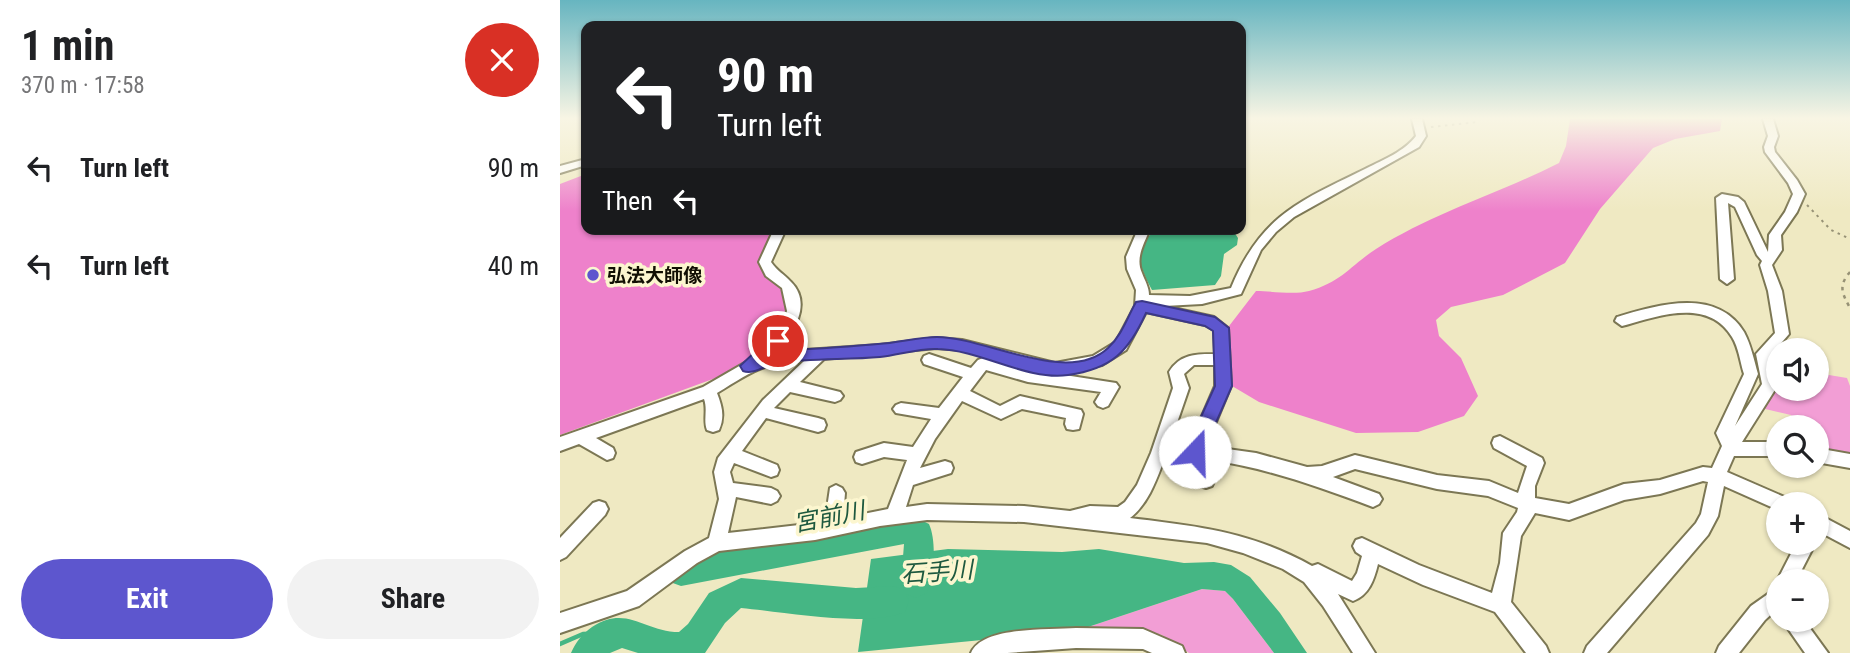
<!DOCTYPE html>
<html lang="en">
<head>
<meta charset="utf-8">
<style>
	body { margin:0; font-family:"Roboto Condensed","Noto Sans JP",sans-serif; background:#f2f2f2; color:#202124; height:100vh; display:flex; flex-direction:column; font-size:26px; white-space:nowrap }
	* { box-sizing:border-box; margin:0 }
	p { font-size:23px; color:#757577 }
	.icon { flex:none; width:38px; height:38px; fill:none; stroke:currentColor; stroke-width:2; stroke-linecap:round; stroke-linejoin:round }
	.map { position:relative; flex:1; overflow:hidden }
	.panel { display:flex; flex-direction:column; background:#fff; width:560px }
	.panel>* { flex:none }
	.guide { position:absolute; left:21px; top:21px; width:665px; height:214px; border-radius:14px; box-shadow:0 2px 5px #0004; background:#202124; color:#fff; overflow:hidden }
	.fabs { position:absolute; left:1206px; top:338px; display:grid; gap:14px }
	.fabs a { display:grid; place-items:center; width:63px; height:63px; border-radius:50%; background:#fff; box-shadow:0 2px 5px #0004; font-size:35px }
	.pin { position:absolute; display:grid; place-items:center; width:60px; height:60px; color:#fff; margin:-30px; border:4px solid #fff; border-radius:50%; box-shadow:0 2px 7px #0007 }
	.me { position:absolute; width:77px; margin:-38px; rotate:21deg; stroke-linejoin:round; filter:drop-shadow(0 0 5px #0008) }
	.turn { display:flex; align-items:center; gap:24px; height:147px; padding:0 21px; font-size:32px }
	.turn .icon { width:91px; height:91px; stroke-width:2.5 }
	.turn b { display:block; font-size:49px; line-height:60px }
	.then { display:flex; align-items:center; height:66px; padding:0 21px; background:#0003; gap:14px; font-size:26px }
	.round { display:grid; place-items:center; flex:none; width:74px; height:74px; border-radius:37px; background:#f2f2f2 }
	.summary { display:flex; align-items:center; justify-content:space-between; height:119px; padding:0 21px }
	h1 { font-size:42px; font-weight:700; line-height:52px }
	.button { display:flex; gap:14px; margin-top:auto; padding:14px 21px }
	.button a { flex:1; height:80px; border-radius:42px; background:#5d56ce; color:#fff; font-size:28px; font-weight:700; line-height:80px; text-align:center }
	.button a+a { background:#f2f2f2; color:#202124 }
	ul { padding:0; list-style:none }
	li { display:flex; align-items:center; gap:21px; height:98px; padding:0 21px }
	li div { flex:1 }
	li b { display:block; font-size:26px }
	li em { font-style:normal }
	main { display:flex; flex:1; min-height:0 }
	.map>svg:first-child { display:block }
	.green { fill:#f29ed5 }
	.forest { fill:#ee81cb }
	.water { fill:#45b684 }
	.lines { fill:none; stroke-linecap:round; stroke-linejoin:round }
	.stream { stroke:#45b684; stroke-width:4.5 }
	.river { fill:#45b684; fill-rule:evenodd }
	.street-casing { stroke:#7c7754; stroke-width:4 }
	.path-far1 { stroke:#969175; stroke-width:2; stroke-dasharray:2.5 4.5; stroke-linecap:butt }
	.path { stroke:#969175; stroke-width:2.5; stroke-dasharray:3.5 5; stroke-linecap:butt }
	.street { fill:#fff; fill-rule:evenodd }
	.route { fill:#5d56ce; stroke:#3c3886; stroke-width:2 }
	.poi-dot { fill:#5d56ce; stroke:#fcf6cf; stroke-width:2.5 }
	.labels { text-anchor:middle; stroke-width:7; stroke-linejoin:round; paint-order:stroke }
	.poi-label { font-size:19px; font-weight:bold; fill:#110f03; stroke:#fcf6cf; text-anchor:start }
	.near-water-label { font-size:24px; font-style:italic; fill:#1e593f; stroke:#fcf6cf }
</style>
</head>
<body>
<main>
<section class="panel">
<div class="summary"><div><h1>1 min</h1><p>370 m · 17:58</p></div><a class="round" style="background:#d93025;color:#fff"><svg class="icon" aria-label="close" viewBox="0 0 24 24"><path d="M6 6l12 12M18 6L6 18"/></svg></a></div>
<ul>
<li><svg class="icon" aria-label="left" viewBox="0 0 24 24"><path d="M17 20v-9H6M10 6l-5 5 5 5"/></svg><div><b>Turn left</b></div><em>90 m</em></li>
<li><svg class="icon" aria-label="left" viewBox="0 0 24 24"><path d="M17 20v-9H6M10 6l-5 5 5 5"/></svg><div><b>Turn left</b></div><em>40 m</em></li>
</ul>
<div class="button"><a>Exit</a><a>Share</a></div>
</section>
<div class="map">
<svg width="1290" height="653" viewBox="0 0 1290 653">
	<rect width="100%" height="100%" fill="#efe9c2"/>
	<g class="green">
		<polygon points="1209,365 1218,367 1218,388 1256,388 1257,373 1287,378 1290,386 1290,457 1257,452 1256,427 1234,427 1231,415 1201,408"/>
		<polygon points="642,589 665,591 673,599 714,653 629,653 602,635 584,630 516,631"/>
	</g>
	<g class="forest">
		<path d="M1010,119H1162L1160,131L1115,139L1093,148L1040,209L1005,263L943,295L891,307L876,320L879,336L901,358L918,396L904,416L858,432L796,433L699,402L667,383L666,330L696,291C712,291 734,295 749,291C782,282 791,265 816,249C873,213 940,193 999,163L1006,146Z"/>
		<polygon points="26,174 26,229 217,229 210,264 226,286 233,314 225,338 172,372 0,435 0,184"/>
	</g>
	<g class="water">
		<path d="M672,229L678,238L677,245L664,254L661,276L655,285L592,290C550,216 623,229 672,229Z"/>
		<polygon points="388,549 502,552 539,549 624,563 654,562 671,565 690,577 720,613 747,653 714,653 673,599 665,591 642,589 516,631 298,652 311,559"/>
	</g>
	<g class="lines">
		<polyline class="stream" points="0,644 23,634 48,633"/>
		<path class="river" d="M353,516L369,524C377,542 374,575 367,593L356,598L346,594L349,601L345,612C306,628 224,612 181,608L165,623L145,653H78L62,648L50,653H11C16,642 22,634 32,627C67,604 84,632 119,632L128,624L149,593L181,578L296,588L334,586L344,590L341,583L344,544L121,586L110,582L106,572L110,562L121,558Z"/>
		<g class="street-casing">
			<g id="street">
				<path d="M852,119H862L866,136L859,147L734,217L716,232L701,250L681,294L642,304L604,306L654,317L668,328L671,386L646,446L696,453L747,467L762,466L795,455L877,475L929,481L958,493L967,466L934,448L932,443L934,438L940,436L982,458L984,463L975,486V498L1009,504L1064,484L1100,480L1143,467L1152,468L1162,446L1156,433L1184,374C1180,362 1179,348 1172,337C1148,297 1098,316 1062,326L1055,321L1057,317C1098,305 1156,287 1184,332C1191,345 1194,360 1198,374L1175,426L1202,384L1196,354L1215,333L1208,291L1200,265L1202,261L1197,255L1175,207L1168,203L1174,279L1167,284L1160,279L1156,198L1162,194L1178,197L1184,202L1208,252L1209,235L1225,212L1233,194L1228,183L1205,152L1204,147L1208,136L1203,119H1213L1218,136L1214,147L1215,152L1237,180L1245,194L1237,212L1221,235L1222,250L1212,265L1222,291L1229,334L1211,355L1218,385L1182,442H1218V456H1174L1167,472L1229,499L1232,504H1218V510L1164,486L1158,516L1148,535L1047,653H1024L1027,646L1136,523L1141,514L1148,482L1143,481L1100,494L1064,500L1009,520L975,513L961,536L951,602L986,646L989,653H966L935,612L863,585L818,564C814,580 809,595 793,601L778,594L815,653H793L763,606L744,582L723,569L683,553L647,543L464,522L367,520L320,526L255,540L159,551L137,563L79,606L0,633V613L67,591L125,551L149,538L159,499L154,472L158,458L203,400L244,361C202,363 191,372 157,393C162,406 165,417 159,430L153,432L147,430C143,420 148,410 144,399L36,438L53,448L55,453L53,458L47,460L19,444L0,451V437L143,387L188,361L222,327L227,311L222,288L206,276L199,262L214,229H226L211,262C217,271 224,274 231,282C253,304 233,335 215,352L320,345L376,338L402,340L495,363L533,356L556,342L575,306L576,290L567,269L566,257L578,229H590C584,244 575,258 582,273C585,281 589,287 589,295L630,296L671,288C701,215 740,201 807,168C823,160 845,151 856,136ZM586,312L645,325L654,330L655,354C636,354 620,354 609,372L613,388L591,453L577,485L565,502L558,507L530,506L510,511L464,506L367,504L346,507L353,485L391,473L393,468L391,463L385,461L360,468L375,439L402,401L441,419L462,409L506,418L505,424L507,429L513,430L519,429L523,414L521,410L460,396L440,406L410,391L426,370L468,382L541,392L535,402L538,406L543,408L548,406L559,387L556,383L498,374L542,365L566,350ZM376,348L402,350L488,373L468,370L423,358L418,360L411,368L369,354L364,356L362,360L364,364L403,377L379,408L341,403L336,405L333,409L336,413L371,419L353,447L324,443L296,452L294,457L296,462L302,464L324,457L347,460L328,509L283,518L285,493L282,488L276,485L270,488L265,522L168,533L176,497L211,504L217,501L220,496L217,491L211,488L173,483L170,472L174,463L211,477L217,475L219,470L217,465L182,451L206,418L258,432L264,430L266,425L264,420L258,418L214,408L230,392L275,402L280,400L283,396L280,392L240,382L264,359ZM634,365H655V386L629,446H609L629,388L624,374ZM604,460H630L640,486L646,488L652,486L654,481L646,460H653C710,469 759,487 813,507L819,504L822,499L819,494L773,477L795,469L877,489L928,496L958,508L957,512L943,533L940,563L932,593L859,565L802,538L796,540L793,546L796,552L802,556L797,573L792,581L758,564L752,566C692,532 637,526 570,518C588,504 596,481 604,460Z"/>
				<polygon points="26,159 26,165 0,173 0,166"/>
				<polygon points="1256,448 1290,454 1290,468 1256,462"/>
				<polygon points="39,501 45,503 48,509 45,515 6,557 0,560 0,538 33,503"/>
				<polygon points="1256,513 1290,531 1290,548 1256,530"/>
				<polygon points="1237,542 1256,542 1236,581 1218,581 1218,584 1217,581"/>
				<polygon points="1218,587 1218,608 1205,620 1179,653 1156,653 1159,646 1191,606"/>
				<polygon points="1222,620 1244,620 1268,653 1245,653"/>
				<path d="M516,628L583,629L622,646L625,653H592L583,649L516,648L447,653H411C422,626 490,630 516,628Z"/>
			</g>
		</g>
		<g class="path-far1">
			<polyline points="871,127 917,122"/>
			<polyline points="1247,205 1271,230 1290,239"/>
		</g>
		<path class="path" d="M1290,272C1278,286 1282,293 1290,308"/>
		<use href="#street" class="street"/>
	</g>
	<linearGradient id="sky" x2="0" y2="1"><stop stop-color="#67b5c0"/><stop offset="0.56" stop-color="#f8f5e4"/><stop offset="1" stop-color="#f8f5e4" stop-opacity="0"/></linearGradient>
	<rect width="1290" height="211" fill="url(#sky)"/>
	<path class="route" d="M582,301L655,317L669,328L672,386L641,457L635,460L628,457L625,452L655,386L653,331L645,326L586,313C569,351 552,369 508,375C467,381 421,350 378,349C359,348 339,355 320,357C286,360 251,358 218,363C206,365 194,375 183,371L180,366L212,336L218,335L226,341L217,351C251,349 285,347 318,344C338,343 358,337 377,337C425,337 508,386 548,348C562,335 567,318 576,302Z"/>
	<circle class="poi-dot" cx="33" cy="275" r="7"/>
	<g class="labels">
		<g class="poi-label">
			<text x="47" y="282">弘法大師像</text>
		</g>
		<g class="near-water-label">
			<text transform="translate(269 517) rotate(-11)" y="8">宮前川</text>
			<text transform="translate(377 572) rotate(-4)" y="8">石手川</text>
		</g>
	</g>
</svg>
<div class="fabs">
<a><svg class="icon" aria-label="sound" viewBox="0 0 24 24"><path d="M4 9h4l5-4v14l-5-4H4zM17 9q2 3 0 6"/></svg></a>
<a><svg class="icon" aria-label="search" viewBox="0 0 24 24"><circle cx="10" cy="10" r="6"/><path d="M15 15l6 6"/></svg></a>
<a>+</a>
<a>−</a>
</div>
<div class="pin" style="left:218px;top:341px;background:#d93025"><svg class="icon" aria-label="arrive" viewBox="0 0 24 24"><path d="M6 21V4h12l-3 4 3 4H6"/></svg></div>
<svg class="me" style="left:635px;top:452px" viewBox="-20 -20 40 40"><circle r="19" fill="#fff"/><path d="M0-13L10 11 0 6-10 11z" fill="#5d56ce"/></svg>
<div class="guide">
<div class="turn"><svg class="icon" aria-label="left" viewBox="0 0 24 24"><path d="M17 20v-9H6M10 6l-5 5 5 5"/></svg><div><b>90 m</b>Turn left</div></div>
<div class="then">Then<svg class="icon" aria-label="left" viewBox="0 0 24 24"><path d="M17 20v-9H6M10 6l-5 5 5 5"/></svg></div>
</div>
</div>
</main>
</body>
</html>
